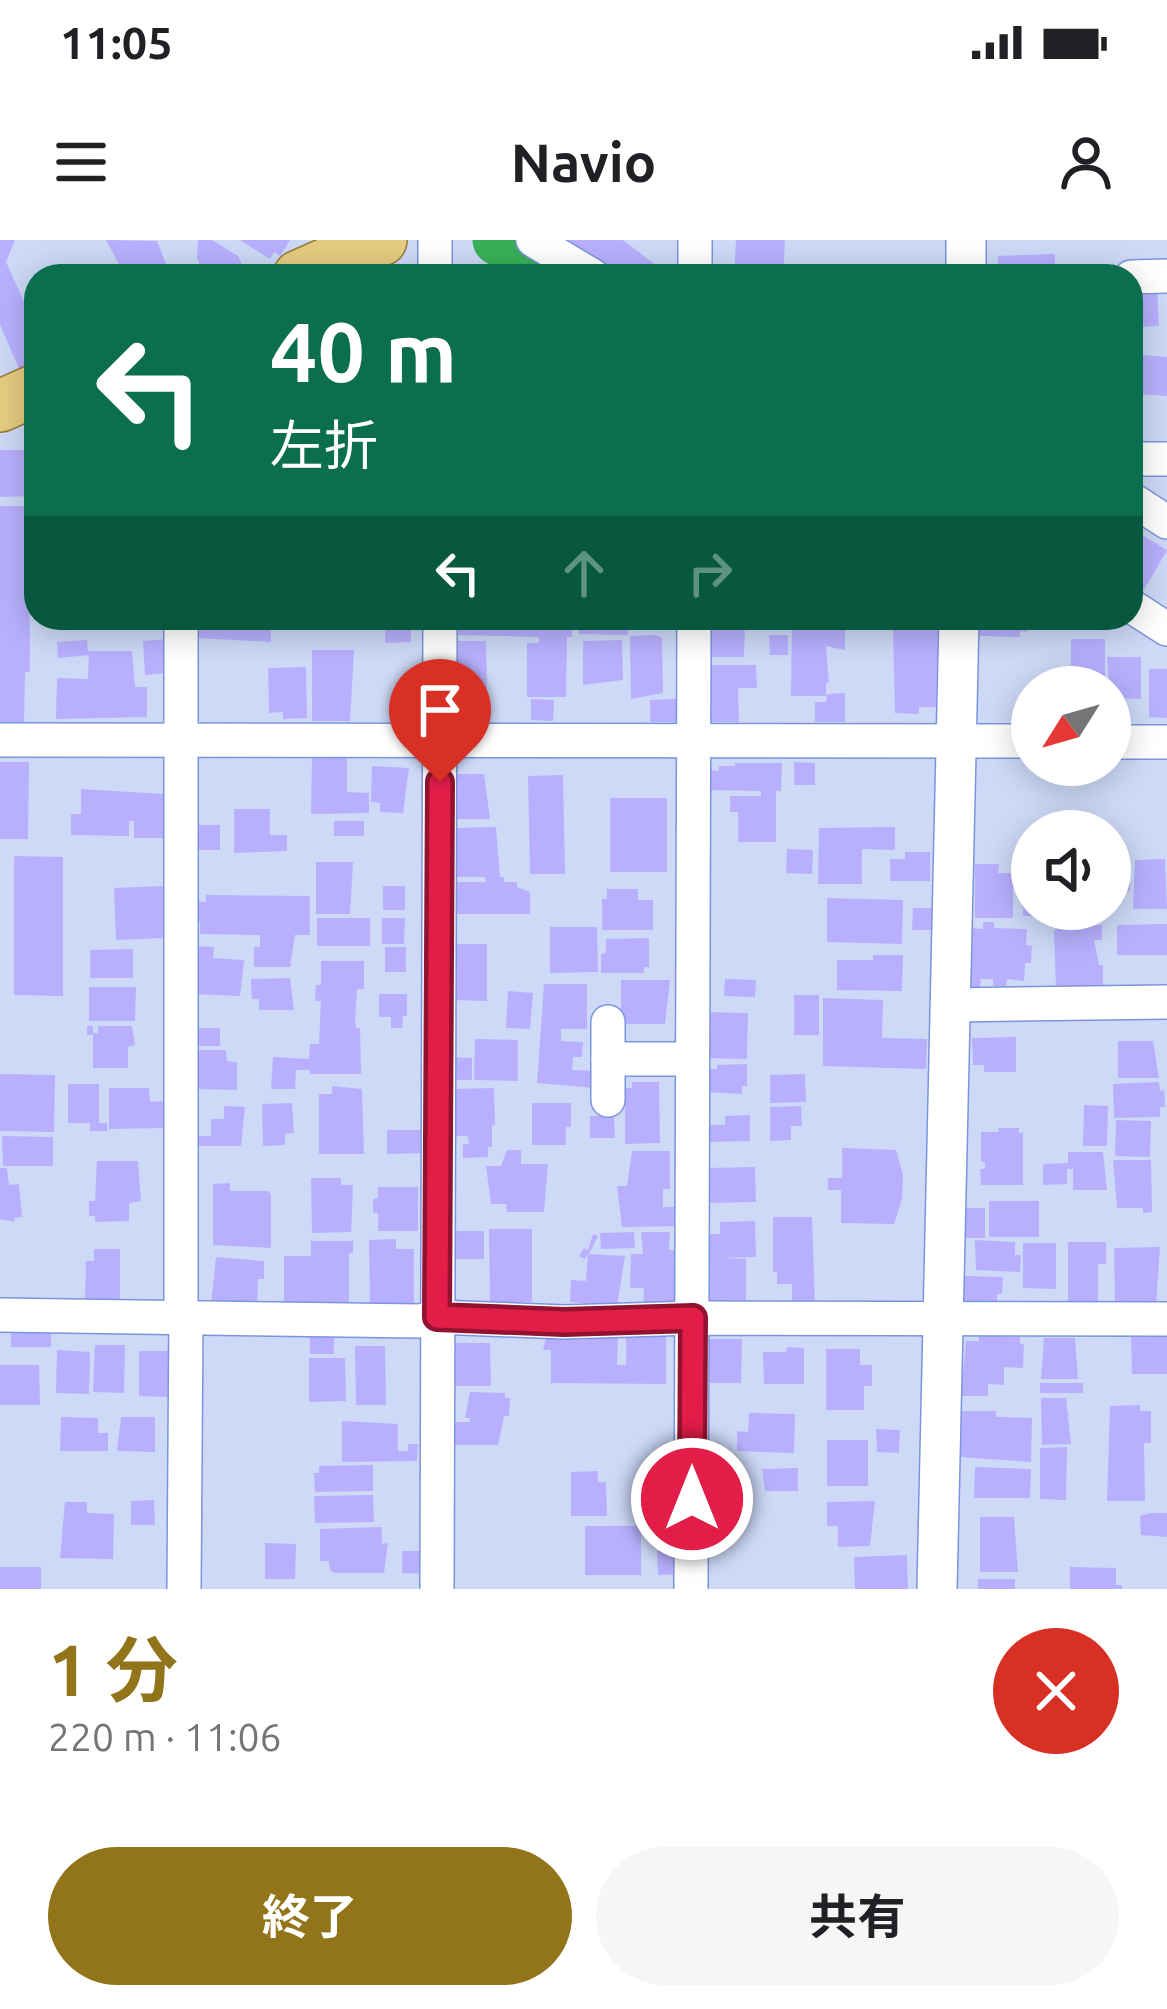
<!DOCTYPE html>
<html lang="ja">
<head>
<meta charset="utf-8">
<style>
	body { margin:0; font-family:Ubuntu,"Noto Sans JP",sans-serif; background:#f6f6f6; color:#202124; height:100vh; display:flex; flex-direction:column; font-size:45px; white-space:nowrap }
	* { box-sizing:border-box; margin:0 }
	p { font-size:39px; color:#757577 }
	.icon { flex:none; width:66px; height:66px; fill:none; stroke:currentColor; stroke-width:2; stroke-linecap:round; stroke-linejoin:round }
	.map { position:relative; height:1349px; overflow:hidden }
	.details { display:flex; flex-direction:column; background:#fff; flex:1 }
	.details>* { flex:none }
	.hud { position:absolute; left:24px; top:24px; width:1119px; height:366px; border-radius:36px; box-shadow:0 6px 30px #0003; background:#0b6e4f; color:#fff; overflow:hidden }
	.needle { width:78px; rotate:233deg }
	.buttons { position:absolute; left:1011px; top:426px; display:grid; gap:24px }
	.buttons a { display:grid; place-items:center; width:120px; height:120px; border-radius:50%; background:#fff; box-shadow:0 6px 30px #0003; font-size:60px }
	.pin { position:absolute; display:grid; place-items:center; width:102px; height:102px; color:#fff; margin:-123px -51px; border-radius:50% 50% 50% 0; rotate:-45deg; box-shadow:0 0 12px #0007 }
	.pin .icon { rotate:45deg }
	.me { position:absolute; width:132px; margin:-66px; rotate:0deg; stroke-linejoin:round; filter:drop-shadow(0 0 9px #0008) }
	.turn { display:flex; align-items:center; gap:42px; height:252px; padding:0 48px; font-size:54px }
	.turn .icon { width:156px; height:156px; stroke-width:2.5 }
	.turn b { display:block; font-size:84px; line-height:102px }
	.lanes { display:flex; align-items:center; height:114px; padding:0 48px; background:#0003; justify-content:center; gap:60px; direction:ltr }
	.lanes .off { opacity:.35 }
	.round { display:grid; place-items:center; flex:none; width:126px; height:126px; border-radius:63px; background:#f6f6f6 }
	.overview { display:flex; align-items:center; justify-content:space-between; height:204px; padding:0 48px }
	h1 { font-size:72px; font-weight:700; line-height:90px; color:#92741a }
	.primary-button { display:flex; gap:24px; margin-top:auto; padding:24px 48px }
	.primary-button a { flex:1; height:138px; border-radius:72px; background:#92741a; color:#fff; font-size:48px; font-weight:700; line-height:138px; text-align:center }
	.primary-button a+a { background:#f6f6f6; color:#202124 }
	.status { display:flex; justify-content:space-between; align-items:center; height:84px; padding:0 60px; background:#fff; direction:ltr }
	.status svg { height:33px; fill:currentColor }
	header { display:flex; justify-content:space-between; align-items:center; height:156px; padding:0 48px; background:#fff; font-size:54px; font-weight:700 }
	.map>svg:first-child { display:block }
	.lines { fill:none; stroke-linecap:round; stroke-linejoin:round }
	.river { stroke:#39b058; stroke-width:51 }
	.building { fill:#b8b0fe }
	.minor-casing { stroke:#7b95dc; stroke-width:36 }
	.tertiary-casing { stroke:#7b95dc; stroke-width:42 }
	.primary-casing { stroke:#947b34; stroke-width:54 }
	.minor { stroke:#fff; stroke-width:33 }
	.tertiary { stroke:#fff; stroke-width:39 }
	.primary { stroke:#e6cc81; stroke-width:51 }
	.route-casing { stroke:#92132f; stroke-width:30 }
	.route { stroke:#e11d48; stroke-width:21 }
</style>
</head>
<body>
<div class="status"><b>11:05</b><svg viewBox="0 0 49 12"><path d="M0 12V9h3v3zM5 12V6h3v6zM10 12V3h3v9zM15 12V0h3v12zM26 1h20v11H26zM47 4h2v5h-2z"/></svg></div>
<header><svg class="icon" aria-label="menu" viewBox="0 0 24 24"><path d="M4 6h16M4 12h16M4 18h16"/></svg>Navio<svg class="icon" aria-label="person" viewBox="0 0 24 24"><circle cx="12" cy="8" r="4"/><path d="M4 21q1-7 8-7t8 7"/></svg></header>
<div class="map">
<svg width="1167" height="1349" viewBox="0 0 1167 1349">
	<rect width="100%" height="100%" fill="#cdd9f7"/>
	<g class="lines">
		<polyline class="river" points="498,0 557,36"/>
	</g>
	<g class="building">
		<polygon points="0,0 15,0 6,22 30,75 31,83 24,87 36,108 36,129 22,135 0,85"/>
		<polygon points="106,0 157,1 171,36 125,36"/>
		<polygon points="198,0 212,0 238,16 244,28 227,36 205,36 197,18"/>
		<polygon points="240,0 290,0 280,16 274,12 270,19"/>
		<polygon points="565,0 623,0 670,36 617,36"/>
		<polygon points="736,0 785,0 783,36 734,36"/>
		<polygon points="1055,14 1055,27 998,28 998,16"/>
		<polygon points="1157,48 1159,86 1132,87 1131,49"/>
		<polygon points="1142,115 1167,117 1167,156 1139,154"/>
		<polygon points="0,210 28,210 33,256 0,257"/>
		<polygon points="0,266 29,266 30,432 25,432 24,483 0,483"/>
		<polygon points="1144,296 1167,310 1144,350 1131,342 1131,313"/>
		<polygon points="198,378 275,378 275,390 271,390 271,402 197,398"/>
		<polygon points="452,378 572,378 572,397 567,397 566,457 527,457 527,403 539,403 539,397 452,395"/>
		<polygon points="579,378 628,378 628,395 579,394"/>
		<polygon points="707,378 750,378 750,383 745,383 744,417 707,417"/>
		<polygon points="792,378 900,378 900,384 832,384 833,389 845,389 845,410 826,406 829,443 826,443 826,456 791,456"/>
		<polygon points="980,378 1027,378 1027,392 1020,391 1020,397 979,396"/>
		<polygon points="411,381 411,402 385,403 385,382"/>
		<polygon points="893,388 938,389 936,467 919,467 919,474 895,473"/>
		<polygon points="656,395 662,398 663,453 631,459 630,396"/>
		<polygon points="769,395 788,395 788,415 770,415"/>
		<polygon points="165,399 167,433 145,435 143,401"/>
		<polygon points="1071,399 1105,399 1105,446 1071,445"/>
		<polygon points="87,400 88,411 132,411 135,447 147,447 147,477 56,479 57,438 88,439 89,415 58,418 57,402"/>
		<polygon points="622,400 623,440 583,445 583,401"/>
		<polygon points="453,401 486,401 487,452 453,452"/>
		<polygon points="312,410 354,410 350,481 312,481"/>
		<polygon points="1107,417 1141,417 1141,459 1110,458"/>
		<polygon points="707,425 756,425 757,448 738,448 739,482 707,482"/>
		<polygon points="306,427 307,478 283,479 283,472 269,473 268,428"/>
		<polygon points="1149,429 1167,429 1167,478 1149,477"/>
		<polygon points="845,453 845,482 815,482 815,462 826,462 827,454"/>
		<polygon points="531,459 554,460 553,481 531,480"/>
		<polygon points="676,459 677,482 650,482 650,460"/>
		<polygon points="312,517 347,517 347,552 369,553 369,573 311,574"/>
		<polygon points="0,522 29,522 28,599 0,599"/>
		<polygon points="794,522 815,523 815,545 794,545"/>
		<polygon points="735,523 782,523 781,551 776,551 776,602 738,602 738,572 730,572 730,556 761,556 761,551 707,550 708,530 719,531 719,526 735,526"/>
		<polygon points="372,526 409,528 403,573 380,572 380,563 371,562"/>
		<polygon points="453,534 484,534 490,579 453,579"/>
		<polygon points="563,535 565,634 530,634 528,536"/>
		<polygon points="81,549 163,554 163,598 134,598 134,581 129,581 129,596 71,595 71,574 81,574"/>
		<rect x="610" y="558" width="57" height="74"/>
		<polygon points="234,569 270,569 270,595 287,595 287,611 234,613"/>
		<rect x="334" y="581" width="30" height="15"/>
		<polygon points="191,585 220,585 220,610 192,610"/>
		<polygon points="496,587 500,637 504,637 504,642 517,642 517,647 530,652 530,674 452,674 451,642 486,642 485,637 456,637 455,588"/>
		<polygon points="895,587 895,610 862,609 862,644 818,644 819,588"/>
		<polygon points="787,609 813,610 812,634 786,633"/>
		<polygon points="905,612 930,612 930,641 890,641 890,619 905,619"/>
		<polygon points="1110,615 1120,615 1121,630 1130,630 1130,651 1120,650 1121,630 1110,630"/>
		<polygon points="14,616 63,617 63,756 14,755"/>
		<polygon points="1165,619 1167,669 1133,669 1135,620"/>
		<polygon points="316,622 353,622 350,674 316,674"/>
		<polygon points="1024,622 1032,622 1032,669 1072,669 1072,677 1023,676"/>
		<polygon points="975,624 999,624 998,633 1013,633 1013,678 975,678"/>
		<polygon points="163,646 165,698 116,700 114,648"/>
		<rect x="383" y="646" width="22" height="24"/>
		<polygon points="607,649 638,649 638,660 653,660 653,690 602,690 602,659 607,659"/>
		<polygon points="206,655 310,656 310,695 295,695 290,727 254,727 254,707 260,707 260,695 200,694 200,682 195,682 196,661 206,662"/>
		<polygon points="827,658 903,660 902,704 827,702"/>
		<polygon points="913,668 934,668 934,690 912,690"/>
		<rect x="317" y="678" width="53" height="28"/>
		<polygon points="382,678 405,678 404,704 382,704"/>
		<polygon points="983,682 994,682 994,688 1027,689 1026,705 1032,706 1031,723 1025,723 1024,741 1007,739 1006,746 993,746 993,739 981,739 980,748 969,748 969,688 983,689"/>
		<polygon points="1167,684 1167,715 1117,715 1117,685"/>
		<polygon points="1102,685 1102,700 1094,700 1099,725 1103,725 1103,751 1081,752 1080,746 1056,747 1054,692 1057,687"/>
		<polygon points="550,687 597,687 598,732 550,733"/>
		<polygon points="649,698 649,727 644,727 644,733 601,733 601,714 606,713 606,699"/>
		<polygon points="452,704 487,704 487,761 452,760"/>
		<polygon points="194,706 214,707 213,718 244,720 240,756 193,754 198,737 193,737"/>
		<rect x="385" y="707" width="21" height="25"/>
		<polygon points="133,709 133,738 90,738 90,710"/>
		<polygon points="873,715 903,715 902,751 837,750 837,720 873,720"/>
		<polygon points="321,721 364,721 364,749 357,749 355,780 356,788 360,788 361,834 310,834 310,830 296,830 295,849 271,849 273,817 309,819 310,804 319,804 321,761 315,761 316,745 321,745"/>
		<polygon points="290,738 294,770 259,770 259,759 252,759 251,739"/>
		<polygon points="725,739 756,740 755,757 724,756"/>
		<polygon points="621,740 670,740 665,784 621,784"/>
		<polygon points="544,744 587,744 587,789 561,789 561,801 583,802 582,817 573,817 572,830 595,831 595,848 537,843"/>
		<polygon points="89,747 136,747 135,781 89,781"/>
		<polygon points="508,751 533,753 530,789 506,788"/>
		<polygon points="379,754 407,754 407,776 403,776 402,788 391,788 391,777 379,777"/>
		<rect x="794" y="755" width="25" height="40"/>
		<polygon points="823,758 883,760 882,798 927,799 926,829 823,826"/>
		<polygon points="705,772 748,773 747,819 704,818"/>
		<polygon points="87,786 93,786 93,793 98,793 98,786 132,786 135,805 128,807 128,828 93,828 93,795 87,795"/>
		<rect x="198" y="788" width="22" height="18"/>
		<polygon points="1016,797 1016,832 984,832 984,825 973,825 972,798"/>
		<polygon points="475,799 518,800 518,841 474,840"/>
		<polygon points="1118,801 1153,801 1159,838 1118,838"/>
		<polygon points="195,810 226,810 227,821 237,822 237,850 195,849"/>
		<polygon points="448,817 472,818 472,840 447,840"/>
		<polygon points="747,824 747,846 742,846 742,854 704,852 704,838 710,838 710,829 717,829 717,825"/>
		<polygon points="0,834 55,835 54,892 0,891"/>
		<polygon points="805,834 806,862 770,863 770,835"/>
		<polygon points="632,842 659,842 660,903 625,904 625,848 632,848"/>
		<polygon points="1159,842 1160,851 1164,850 1165,867 1160,867 1160,877 1114,878 1113,844"/>
		<polygon points="68,844 99,844 99,883 107,883 107,891 90,891 90,883 68,883"/>
		<polygon points="332,846 362,849 364,914 319,914 319,854 332,854"/>
		<polygon points="109,848 149,848 150,862 165,861 165,888 109,889"/>
		<polygon points="494,848 495,885 492,885 492,907 488,907 488,917 463,918 463,904 469,904 468,896 453,896 452,849"/>
		<polygon points="292,863 294,893 285,894 285,905 263,906 262,864"/>
		<polygon points="532,863 571,863 571,887 566,887 566,905 532,905"/>
		<polygon points="1084,865 1108,866 1107,906 1083,906"/>
		<polygon points="224,866 245,867 241,906 192,906 192,896 211,896 211,879 224,879"/>
		<polygon points="801,866 802,886 791,886 791,900 770,901 770,867"/>
		<polygon points="750,875 750,901 707,902 707,885 725,885 725,876"/>
		<polygon points="590,876 614,876 615,898 590,898"/>
		<polygon points="1116,880 1151,881 1150,917 1115,916"/>
		<polygon points="998,888 1019,888 1019,893 1023,892 1023,945 981,945 980,929 985,929 985,922 981,922 981,892 999,892"/>
		<polygon points="387,890 423,890 424,913 387,914"/>
		<polygon points="2,896 53,897 53,926 3,926"/>
		<polygon points="842,908 896,910 903,935 902,959 894,984 841,983 841,950 828,950 828,938 842,938"/>
		<polygon points="507,910 521,910 521,924 548,924 544,972 507,972 506,964 491,964 486,926 501,926"/>
		<polygon points="632,911 670,911 670,949 663,949 663,967 683,967 684,986 622,987 617,946 627,946"/>
		<polygon points="1068,912 1103,912 1107,950 1073,950 1073,929 1067,929 1067,944 1043,945 1043,924 1068,923"/>
		<polygon points="1113,920 1151,920 1152,972 1143,973 1143,968 1117,968"/>
		<polygon points="97,921 138,921 141,961 129,963 129,981 95,982 95,976 89,976 89,961 95,961"/>
		<polygon points="755,927 756,962 707,963 707,928"/>
		<polygon points="0,928 7,928 9,945 19,944 22,977 14,978 15,982 0,979"/>
		<polygon points="311,938 341,938 341,945 353,945 351,992 312,993"/>
		<polygon points="230,943 230,951 268,951 271,954 271,1008 213,1005 213,944"/>
		<polygon points="378,947 418,947 418,991 378,991 378,973 373,973 373,959 378,958"/>
		<rect x="989" y="961" width="50" height="36"/>
		<rect x="961" y="968" width="24" height="30"/>
		<polygon points="773,977 812,977 815,1065 792,1065 792,1044 777,1044 777,1032 773,1032"/>
		<polygon points="755,981 756,1017 720,1018 746,1019 746,1064 707,1064 710,994 720,994 720,982"/>
		<polygon points="489,989 532,989 532,1062 490,1063"/>
		<polygon points="450,991 484,991 484,1019 451,1019"/>
		<polygon points="634,992 635,1008 601,1009 600,993"/>
		<polygon points="641,992 670,992 669,1010 679,1010 679,1068 643,1068 644,1048 630,1048 631,1014 643,1014"/>
		<polygon points="593,994 598,996 589,1014 625,1016 617,1066 570,1062 571,1040 586,1041 588,1013 585,1019 579,1016 584,1008 588,1010"/>
		<polygon points="396,999 396,1009 414,1009 414,1063 370,1063 369,1000"/>
		<polygon points="975,1000 1015,1002 1015,1015 1021,1015 1020,1032 976,1030"/>
		<polygon points="311,1001 353,1001 353,1013 349,1013 349,1067 284,1065 284,1016 311,1016"/>
		<polygon points="1068,1002 1106,1002 1106,1024 1098,1024 1098,1066 1068,1062"/>
		<polygon points="1023,1003 1056,1003 1056,1049 1023,1048"/>
		<polygon points="1160,1007 1156,1064 1115,1064 1114,1008"/>
		<polygon points="94,1009 120,1009 120,1060 85,1060 86,1021 94,1021"/>
		<polygon points="216,1017 264,1021 264,1039 258,1039 257,1066 211,1064"/>
		<polygon points="964,1036 1003,1037 1002,1054 997,1054 997,1063 963,1062"/>
		<rect x="11" y="1086" width="40" height="21"/>
		<polygon points="618,1091 617,1125 626,1125 626,1092 666,1092 666,1144 551,1143 551,1110 543,1110 547,1093 576,1093 576,1100 585,1100 585,1094"/>
		<rect x="310" y="1094" width="24" height="20"/>
		<polygon points="1131,1095 1167,1095 1167,1134 1132,1134"/>
		<polygon points="979,1096 1020,1097 1020,1104 1024,1104 1023,1128 1004,1127 1004,1145 988,1144 988,1156 961,1156 966,1101 979,1101"/>
		<polygon points="1044,1098 1075,1098 1078,1139 1041,1139"/>
		<polygon points="705,1099 742,1099 741,1143 704,1143"/>
		<polygon points="455,1103 490,1103 491,1146 449,1146 450,1107 455,1107"/>
		<polygon points="95,1105 125,1105 124,1153 93,1152"/>
		<polygon points="355,1106 385,1106 386,1165 356,1165"/>
		<polygon points="787,1107 804,1108 804,1144 764,1144 763,1112 786,1112"/>
		<polygon points="826,1109 860,1109 860,1125 872,1125 872,1146 864,1146 864,1170 826,1170"/>
		<polygon points="57,1110 90,1112 89,1154 56,1153"/>
		<polygon points="139,1111 170,1111 169,1157 139,1156"/>
		<polygon points="309,1118 345,1118 346,1161 309,1162"/>
		<polygon points="0,1125 39,1125 40,1165 0,1165"/>
		<rect x="1040" y="1143" width="43" height="10"/>
		<polygon points="470,1152 505,1153 505,1158 510,1158 509,1176 504,1176 498,1205 448,1205 449,1182 470,1182 470,1178 465,1178"/>
		<polygon points="1041,1158 1066,1158 1071,1204 1042,1205"/>
		<polygon points="1140,1165 1140,1171 1151,1171 1151,1203 1144,1203 1145,1261 1107,1261 1110,1166"/>
		<polygon points="961,1171 996,1171 996,1177 1032,1178 1031,1222 960,1217"/>
		<polygon points="749,1173 795,1174 794,1213 737,1211 737,1191 748,1192"/>
		<polygon points="61,1177 98,1178 98,1193 108,1193 108,1211 60,1211"/>
		<polygon points="121,1177 155,1177 155,1212 117,1211"/>
		<polygon points="342,1181 398,1184 398,1211 408,1211 408,1204 418,1204 417,1221 342,1222"/>
		<polygon points="876,1189 900,1190 899,1213 877,1212"/>
		<rect x="827" y="1200" width="41" height="46"/>
		<polygon points="1067,1207 1066,1260 1040,1259 1040,1208"/>
		<polygon points="373,1225 373,1251 315,1252 314,1233 319,1233 319,1226"/>
		<polygon points="975,1227 1031,1229 1030,1258 974,1258"/>
		<polygon points="798,1228 798,1251 765,1251 762,1229"/>
		<polygon points="598,1231 598,1242 606,1242 607,1276 571,1276 571,1232"/>
		<polygon points="373,1255 374,1282 315,1283 314,1256"/>
		<polygon points="655,1256 676,1256 676,1281 654,1281"/>
		<polygon points="154,1260 155,1285 131,1285 131,1261"/>
		<polygon points="875,1261 870,1306 838,1307 838,1286 827,1286 827,1262"/>
		<polygon points="65,1262 87,1262 87,1273 114,1274 113,1319 60,1318"/>
		<polygon points="1150,1273 1167,1273 1167,1297 1141,1295 1140,1276"/>
		<polygon points="980,1277 1014,1277 1018,1332 980,1332"/>
		<rect x="585" y="1286" width="56" height="49"/>
		<polygon points="382,1287 382,1304 388,1303 384,1333 335,1333 330,1330 329,1321 320,1321 320,1289"/>
		<polygon points="265,1303 296,1304 295,1339 265,1339"/>
		<polygon points="402,1311 426,1311 426,1334 402,1333"/>
		<polygon points="657,1311 681,1311 681,1334 658,1335"/>
		<polygon points="907,1315 908,1349 855,1349 854,1317"/>
		<rect x="0" y="1327" width="41" height="22"/>
		<polygon points="1070,1327 1116,1328 1116,1345 1122,1345 1122,1349 1070,1349"/>
		<rect x="978" y="1339" width="37" height="10"/>
	</g>
	<g class="lines">
		<g class="minor-casing">
			<g id="minor">
				<polyline points="435,0 435,36"/>
				<polyline points="533,0 593,36"/>
				<polyline points="695,36 695,0"/>
				<polyline points="1131,37 1167,36"/>
				<polyline points="1131,219 1167,219"/>
				<polyline points="1131,259 1167,282"/>
				<polyline points="1131,366 1167,389"/>
				<polyline points="181,378 181,1076"/>
				<polyline points="0,500 1032,501"/>
				<polyline points="1110,502 1167,502"/>
				<polyline points="949,765 1167,762"/>
				<polyline points="608,819 691,819"/>
				<polyline points="608,860 608,782"/>
				<polyline points="0,1075 419,1081 437,1077 564,1082 693,1078 1167,1079"/>
				<polyline points="184,1349 186,1076"/>
				<polyline points="437,1349 440,378"/>
				<polyline points="691,1349 694,378"/>
			</g>
		</g>
		<g class="tertiary-casing">
			<g id="tertiary">
				<polyline points="966,36 966,0"/>
				<polyline points="937,1349 959,378"/>
			</g>
		</g>
		<g class="primary-casing">
			<g id="primary">
				<polyline points="299,36 381,0"/>
				<polyline points="0,166 36,150"/>
			</g>
		</g>
		<use href="#minor" class="minor"/>
		<use href="#tertiary" class="tertiary"/>
		<use href="#primary" class="primary"/>
	</g>
	<g class="lines">
		<g class="route-casing">
			<polyline id="route" points="440,542 437,1077 564,1082 693,1078 692,1259"/>
		</g>
		<use href="#route" class="route"/>
	</g>
</svg>
<div class="buttons">
<a><svg class="needle" viewBox="-14 -14 28 28"><path d="M0-13l5 13h-10z" fill="#e53935"/><path d="M0 13l5-13h-10z" fill="#757577"/></svg></a>
<a><svg class="icon" aria-label="sound" viewBox="0 0 24 24"><path d="M4 9h4l5-4v14l-5-4H4zM17 9q2 3 0 6"/></svg></a>
</div>
<div class="pin" style="left:440px;top:542px;background:#d93025"><svg class="icon" aria-label="arrive" viewBox="0 0 24 24"><path d="M6 21V4h12l-3 4 3 4H6"/></svg></div>
<svg class="me" style="left:692px;top:1259px" viewBox="-20 -20 40 40"><circle r="17" fill="#e11d48" stroke="#fff" stroke-width="3"/><path d="M0-11L8 9 0 5-8 9z" fill="#fff"/></svg>
<div class="hud">
<div class="turn"><svg class="icon" aria-label="left" viewBox="0 0 24 24"><path d="M17 20v-9H6M10 6l-5 5 5 5"/></svg><div><b>40 m</b>左折</div></div>
<div class="lanes"><svg class="icon" aria-label="left" viewBox="0 0 24 24"><path d="M17 20v-9H6M10 6l-5 5 5 5"/></svg><svg class="icon off" aria-label="ahead" viewBox="0 0 24 24"><path d="M12 20V5M6 11l6-6 6 6"/></svg><svg class="icon off" aria-label="right" viewBox="0 0 24 24"><path d="M7 20v-9h11M14 6l5 5-5 5"/></svg></div>
</div>
</div>
<section class="details">
<div class="overview"><div><h1>1 分</h1><p>220 m · 11:06</p></div><a class="round" style="background:#d93025;color:#fff"><svg class="icon" aria-label="close" viewBox="0 0 24 24"><path d="M6 6l12 12M18 6L6 18"/></svg></a></div>
<div class="primary-button"><a>終了</a><a>共有</a></div>
</section>
</body>
</html>
